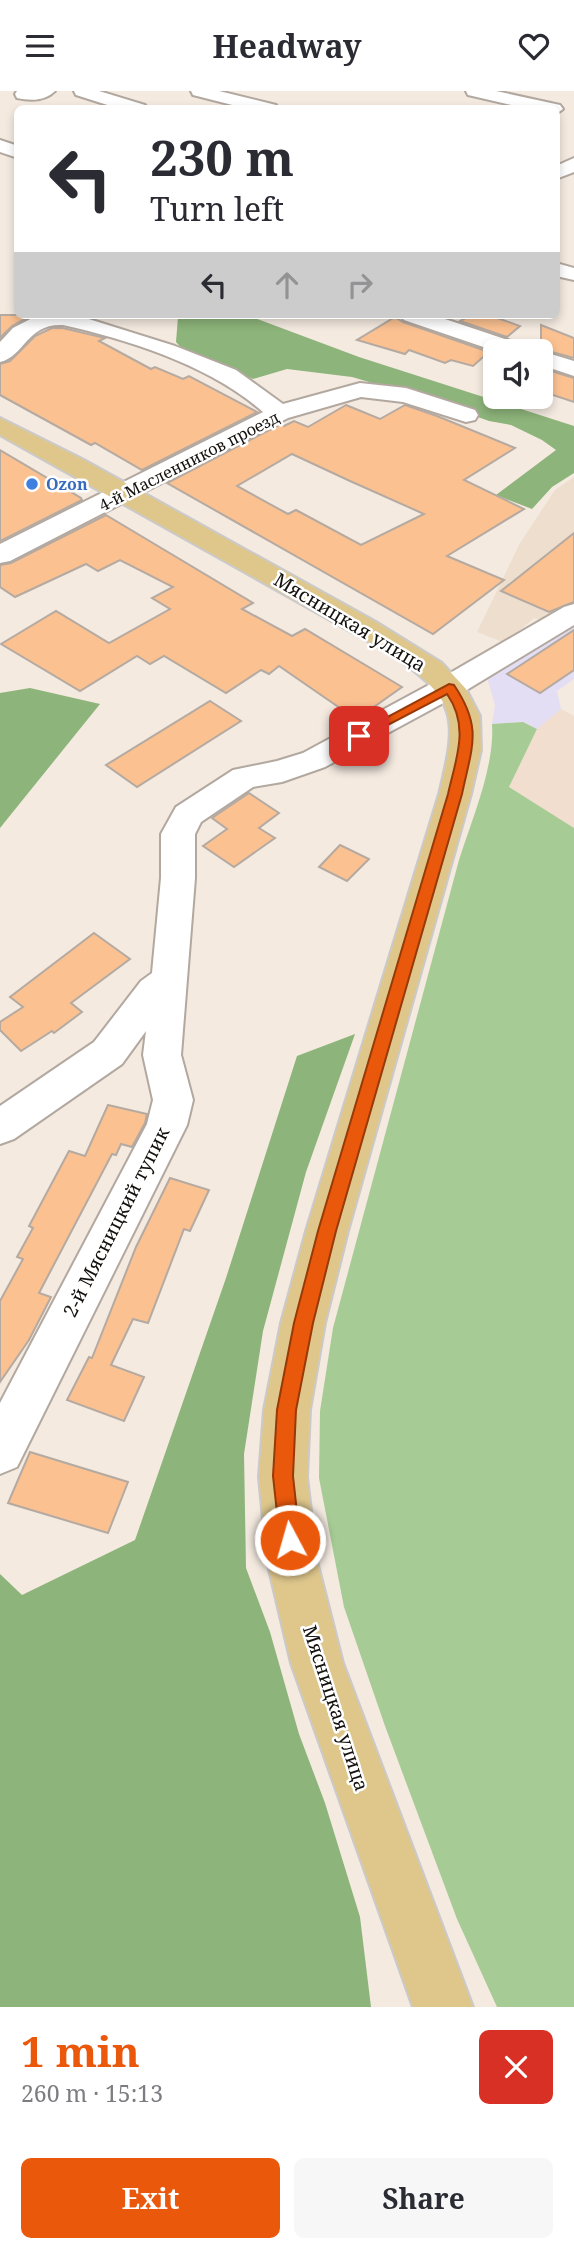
<!DOCTYPE html>
<html lang="en">
<head>
<meta charset="utf-8">
<style>
	body { margin:0; font-family:"Noto Serif",serif; background:#f7f7f7; color:#2b2b33; height:100vh; display:flex; flex-direction:column; font-size:26px; white-space:nowrap }
	* { box-sizing:border-box; margin:0 }
	p { font-size:23px; color:#7c7c81 }
	.icon { flex:none; width:38px; height:38px; fill:none; stroke:currentColor; stroke-width:2; stroke-linecap:round; stroke-linejoin:round }
	.map { position:relative; height:1916px; overflow:hidden }
	.side { display:flex; flex-direction:column; background:#fff; flex:1 }
	.side>* { flex:none }
	.top-card { position:absolute; left:14px; top:14px; width:546px; height:214px; border-radius:10px; box-shadow:0 4px 10px #0003; background:#fff; color:#2b2b33; overflow:hidden }
	.tools { position:absolute; left:483px; top:248px; display:grid; gap:14px }
	.tools a { display:grid; place-items:center; width:70px; height:70px; border-radius:10px; background:#fff; box-shadow:0 4px 10px #0003; font-size:35px }
	.pin { position:absolute; display:grid; place-items:center; width:60px; height:60px; color:#fff; margin:-30px; border-radius:14px; box-shadow:0 4px 10px #0006 }
	.me { position:absolute; width:77px; margin:-38px; rotate:354deg; stroke-linejoin:round; filter:drop-shadow(0 0 5px #0008) }
	.turn { display:flex; align-items:center; gap:24px; height:147px; padding:0 21px; font-size:32px }
	.turn .icon { width:91px; height:91px; stroke-width:2.5 }
	.turn b { display:block; font-size:49px; line-height:60px }
	.lanes { display:flex; align-items:center; height:66px; padding:0 21px; background:#0003; justify-content:center; gap:35px; direction:ltr }
	.lanes .off { opacity:.35 }
	.round { display:grid; place-items:center; flex:none; width:74px; height:74px; border-radius:10px; background:#f7f7f7 }
	.head { display:flex; align-items:center; justify-content:space-between; height:119px; padding:0 21px }
	h1 { font-size:42px; font-weight:700; line-height:52px; color:#ea580c }
	.primary-button { display:flex; gap:14px; margin-top:auto; padding:14px 21px }
	.primary-button a { flex:1; height:80px; border-radius:10px; background:#ea580c; color:#fff; font-size:28px; font-weight:700; line-height:80px; text-align:center }
	.primary-button a+a { background:#f7f7f7; color:#2b2b33 }
	header { display:flex; justify-content:space-between; align-items:center; height:91px; padding:0 21px; background:#fff; font-size:32px; font-weight:700 }
	.map>svg:first-child { display:block }
	.built { fill:#eedece }
	.education { fill:#f2decf }
	.medical { fill:#e4def4 }
	.green { fill:#a6cb95 }
	.forest { fill:#8db47a }
	.building { fill:#fbc191; stroke:#b5aaa1; stroke-width:2; fill-rule:evenodd }
	.lines { fill:none; stroke-linecap:round; stroke-linejoin:round }
	.minor-casing { stroke:#b2a89f; stroke-width:4 }
	.major-casing { stroke:#cbcaca; stroke-width:4 }
	.minor { fill:#fff; fill-rule:evenodd }
	.major { fill:#dfc78c; fill-rule:evenodd }
	.route { fill:#ea580c; stroke:#983908; stroke-width:2 }
	.shop-dot { fill:#3f7fe0; stroke:#fff; stroke-width:2.5 }
	.labels { text-anchor:middle; stroke-width:5; stroke-linejoin:round; paint-order:stroke }
	.far-street-label { font-size:16px; fill:#14100d; stroke:#fff }
	.far-shop-label { font-size:16px; font-weight:bold; fill:#366cbe; stroke:#fff; text-anchor:start }
	.street-label { font-size:19px; fill:#14100d; stroke:#fff }
</style>
</head>
<body>
<header><svg class="icon" aria-label="menu" viewBox="0 0 24 24"><path d="M4 6h16M4 12h16M4 18h16"/></svg>Headway<svg class="icon" aria-label="heart" viewBox="0 0 24 24"><path d="M12 20l-8-8c-3-5 5-10 8-4 3-6 11-1 8 4z"/></svg></header>
<div class="map">
<svg width="574" height="1916" viewBox="0 0 574 1916">
	<rect width="100%" height="100%" fill="#f4eae0"/>
	<polygon class="built" points="574,386 574,503 541,529 534,527 505,552 477,541 520,452 555,399"/>
	<polygon class="education" points="561,618 574,625 574,737 509,696 537,638"/>
	<polygon class="medical" points="574,530 574,588 557,600 561,618 537,638 523,631 492,633 495,614 488,590 491,581"/>
	<path class="green" d="M523,631L537,638L509,696L574,737V1916H497L457,1828L385,1635L344,1516L319,1387L320,1320L333,1237L459,769C472,728 495,675 492,633Z"/>
	<g class="forest">
		<polygon points="175,224 247,224 359,266 574,335 574,382 552,396 532,418 496,404 556,359 542,349 511,334 489,330 431,309 352,286 287,278 253,288 185,261 176,251 178,226"/>
		<polygon points="30,597 100,613 0,737 0,602"/>
		<polygon points="355,943 306,1081 263,1240 244,1363 246,1477 270,1541 299,1643 325,1712 360,1826 371,1916 0,1916 0,1483 22,1504 135,1449 226,1187 297,965"/>
	</g>
	<g class="building">
		<polygon points="0,224 32,224 12,235 0,247"/>
		<polygon points="471,224 489,224 520,235 507,246 460,230"/>
		<polygon points="395,226 403,231 489,261 473,275 451,269 445,272 409,259 405,263 357,249"/>
		<polygon points="541,234 574,247 574,267 541,258"/>
		<polygon points="52,237 63,237 105,247 99,250 151,278 155,276 183,288 189,285 257,321 142,379 95,352 91,354 0,304 0,273 10,270 35,245"/>
		<polygon points="541,277 574,287 574,311 541,300"/>
		<path d="M346,314L380,328L405,314L437,325L515,357L464,389L524,418L447,465L504,489L433,543L167,392L281,333L284,335L294,330L308,336ZM292,363L350,390L424,423L361,454L296,419L288,423L237,395Z"/>
		<polygon points="0,359 81,407 82,409 0,450"/>
		<polygon points="106,424 253,512 242,518 292,545 305,538 402,596 371,618 368,616 353,626 279,575 269,583 261,579 226,602 164,565 150,573 137,565 80,600 1,553 56,520 109,552 170,518 152,507 173,496 120,469 98,480 86,473 15,506 0,496 0,474 11,472"/>
		<polygon points="574,442 574,511 549,521 501,500"/>
		<polygon points="574,539 574,579 540,602 507,583"/>
		<polygon points="210,610 241,630 137,696 106,674"/>
		<polygon points="249,702 279,722 259,737 275,747 234,776 203,755 227,738 212,727"/>
		<polygon points="340,754 369,768 347,790 319,776"/>
		<polygon points="94,842 130,868 71,912 82,921 54,942 52,940 21,960 0,939 0,931 23,916 10,906"/>
		<polygon points="108,1014 147,1023 145,1032 132,1056 121,1053 116,1064 112,1063 39,1202 51,1206 29,1249 0,1291 0,1210 23,1168 17,1166 33,1137 29,1135 69,1060 85,1065"/>
		<polygon points="170,1087 209,1099 190,1140 184,1138 148,1232 133,1228 111,1274 144,1286 124,1330 67,1309 89,1266 92,1267 136,1156"/>
		<polygon points="30,1361 128,1391 108,1442 8,1412"/>
	</g>
	<g class="lines">
		<g class="minor-casing">
			<g id="minor">
				<path d="M17,0H55C45,10 31,10 17,7L15,3Z"/>
				<polygon points="74,0 99,0 145,14 147,18 120,18 76,4"/>
				<polygon points="191,0 219,0 276,14 278,18 248,18 193,4"/>
				<polygon points="466,0 496,0 560,14 563,18 556,23 556,18 529,18 468,4"/>
				<polygon points="0,49 18,55 18,67 0,61"/>
				<polygon points="574,67 574,81 556,88 556,75"/>
				<polygon points="556,172 574,177 574,189 556,185"/>
				<path d="M38,224H76L175,255L236,279L283,313L360,292L406,297L475,319L478,324L475,329L466,331L403,311L361,306L288,327L10,470L0,472V453L263,321C211,275 130,249 63,234C27,232 25,265 0,271V251L13,237Z"/>
				<polygon points="401,224 433,224 529,256 532,261 498,261 404,229"/>
				<polygon points="541,260 574,270 574,285 541,274 539,261"/>
				<polygon points="574,513 574,534 460,603 325,676 282,691 253,696 201,731 195,743 195,787 181,964 193,1009 187,1034 17,1376 0,1383 0,1312 147,1033 153,1009 143,964 146,940 122,973 14,1048 0,1053 0,1015 94,951 141,890 152,882 161,787 161,743 176,716 233,679 277,670 303,662 438,589 564,516"/>
			</g>
		</g>
		<g class="major-casing">
			<path id="major" d="M0,327L84,369L376,531L442,572L466,598L480,625L481,659L471,703L348,1140L325,1232L310,1319L307,1386L317,1470L343,1572L473,1916H413L291,1572L267,1470L259,1386L264,1319L281,1232L306,1140L439,703C458,626 458,608 389,562L0,344Z"/>
		</g>
		<use href="#minor" class="minor"/>
		<use href="#major" class="major"/>
	</g>
	<path class="route" d="M449,593L454,594C483,637 472,655 462,703L336,1140L313,1232L296,1319L293,1385L300,1449L297,1456L290,1459L283,1456L280,1449L273,1385L277,1319L294,1232L318,1140L448,703C456,667 470,636 447,603L363,647H354L352,645Z"/>
	<circle class="shop-dot" cx="32" cy="393" r="7"/>
	<g class="labels">
		<g class="far-street-label">
			<text transform="translate(189 370) rotate(-27)" y="6">4-й Масленников проезд</text>
		</g>
		<g class="far-shop-label">
			<text x="46" y="399">Ozon</text>
		</g>
		<g class="street-label">
			<text transform="translate(350 531) rotate(31)" y="7">Мясницкая улица</text>
			<text transform="translate(116 1131) rotate(-63)" y="7">2-й Мясницкий тупик</text>
			<text transform="translate(336 1617) rotate(72)" y="7">Мясницкая улица</text>
		</g>
	</g>
</svg>
<div class="tools">
<a><svg class="icon" aria-label="sound" viewBox="0 0 24 24"><path d="M4 9h4l5-4v14l-5-4H4zM17 9q2 3 0 6"/></svg></a>
</div>
<div class="pin" style="left:359px;top:645px;background:#d93025"><svg class="icon" aria-label="arrive" viewBox="0 0 24 24"><path d="M6 21V4h12l-3 4 3 4H6"/></svg></div>
<svg class="me" style="left:290px;top:1449px" viewBox="-20 -20 40 40"><circle r="17" fill="#ea580c" stroke="#fff" stroke-width="3"/><path d="M0-11L8 9 0 5-8 9z" fill="#fff"/></svg>
<div class="top-card">
<div class="turn"><svg class="icon" aria-label="left" viewBox="0 0 24 24"><path d="M17 20v-9H6M10 6l-5 5 5 5"/></svg><div><b>230 m</b>Turn left</div></div>
<div class="lanes"><svg class="icon" aria-label="left" viewBox="0 0 24 24"><path d="M17 20v-9H6M10 6l-5 5 5 5"/></svg><svg class="icon off" aria-label="ahead" viewBox="0 0 24 24"><path d="M12 20V5M6 11l6-6 6 6"/></svg><svg class="icon off" aria-label="right" viewBox="0 0 24 24"><path d="M7 20v-9h11M14 6l5 5-5 5"/></svg></div>
</div>
</div>
<section class="side">
<div class="head"><div><h1>1 min</h1><p>260 m · 15:13</p></div><a class="round" style="background:#d93025;color:#fff"><svg class="icon" aria-label="close" viewBox="0 0 24 24"><path d="M6 6l12 12M18 6L6 18"/></svg></a></div>
<div class="primary-button"><a>Exit</a><a>Share</a></div>
</section>
</body>
</html>
